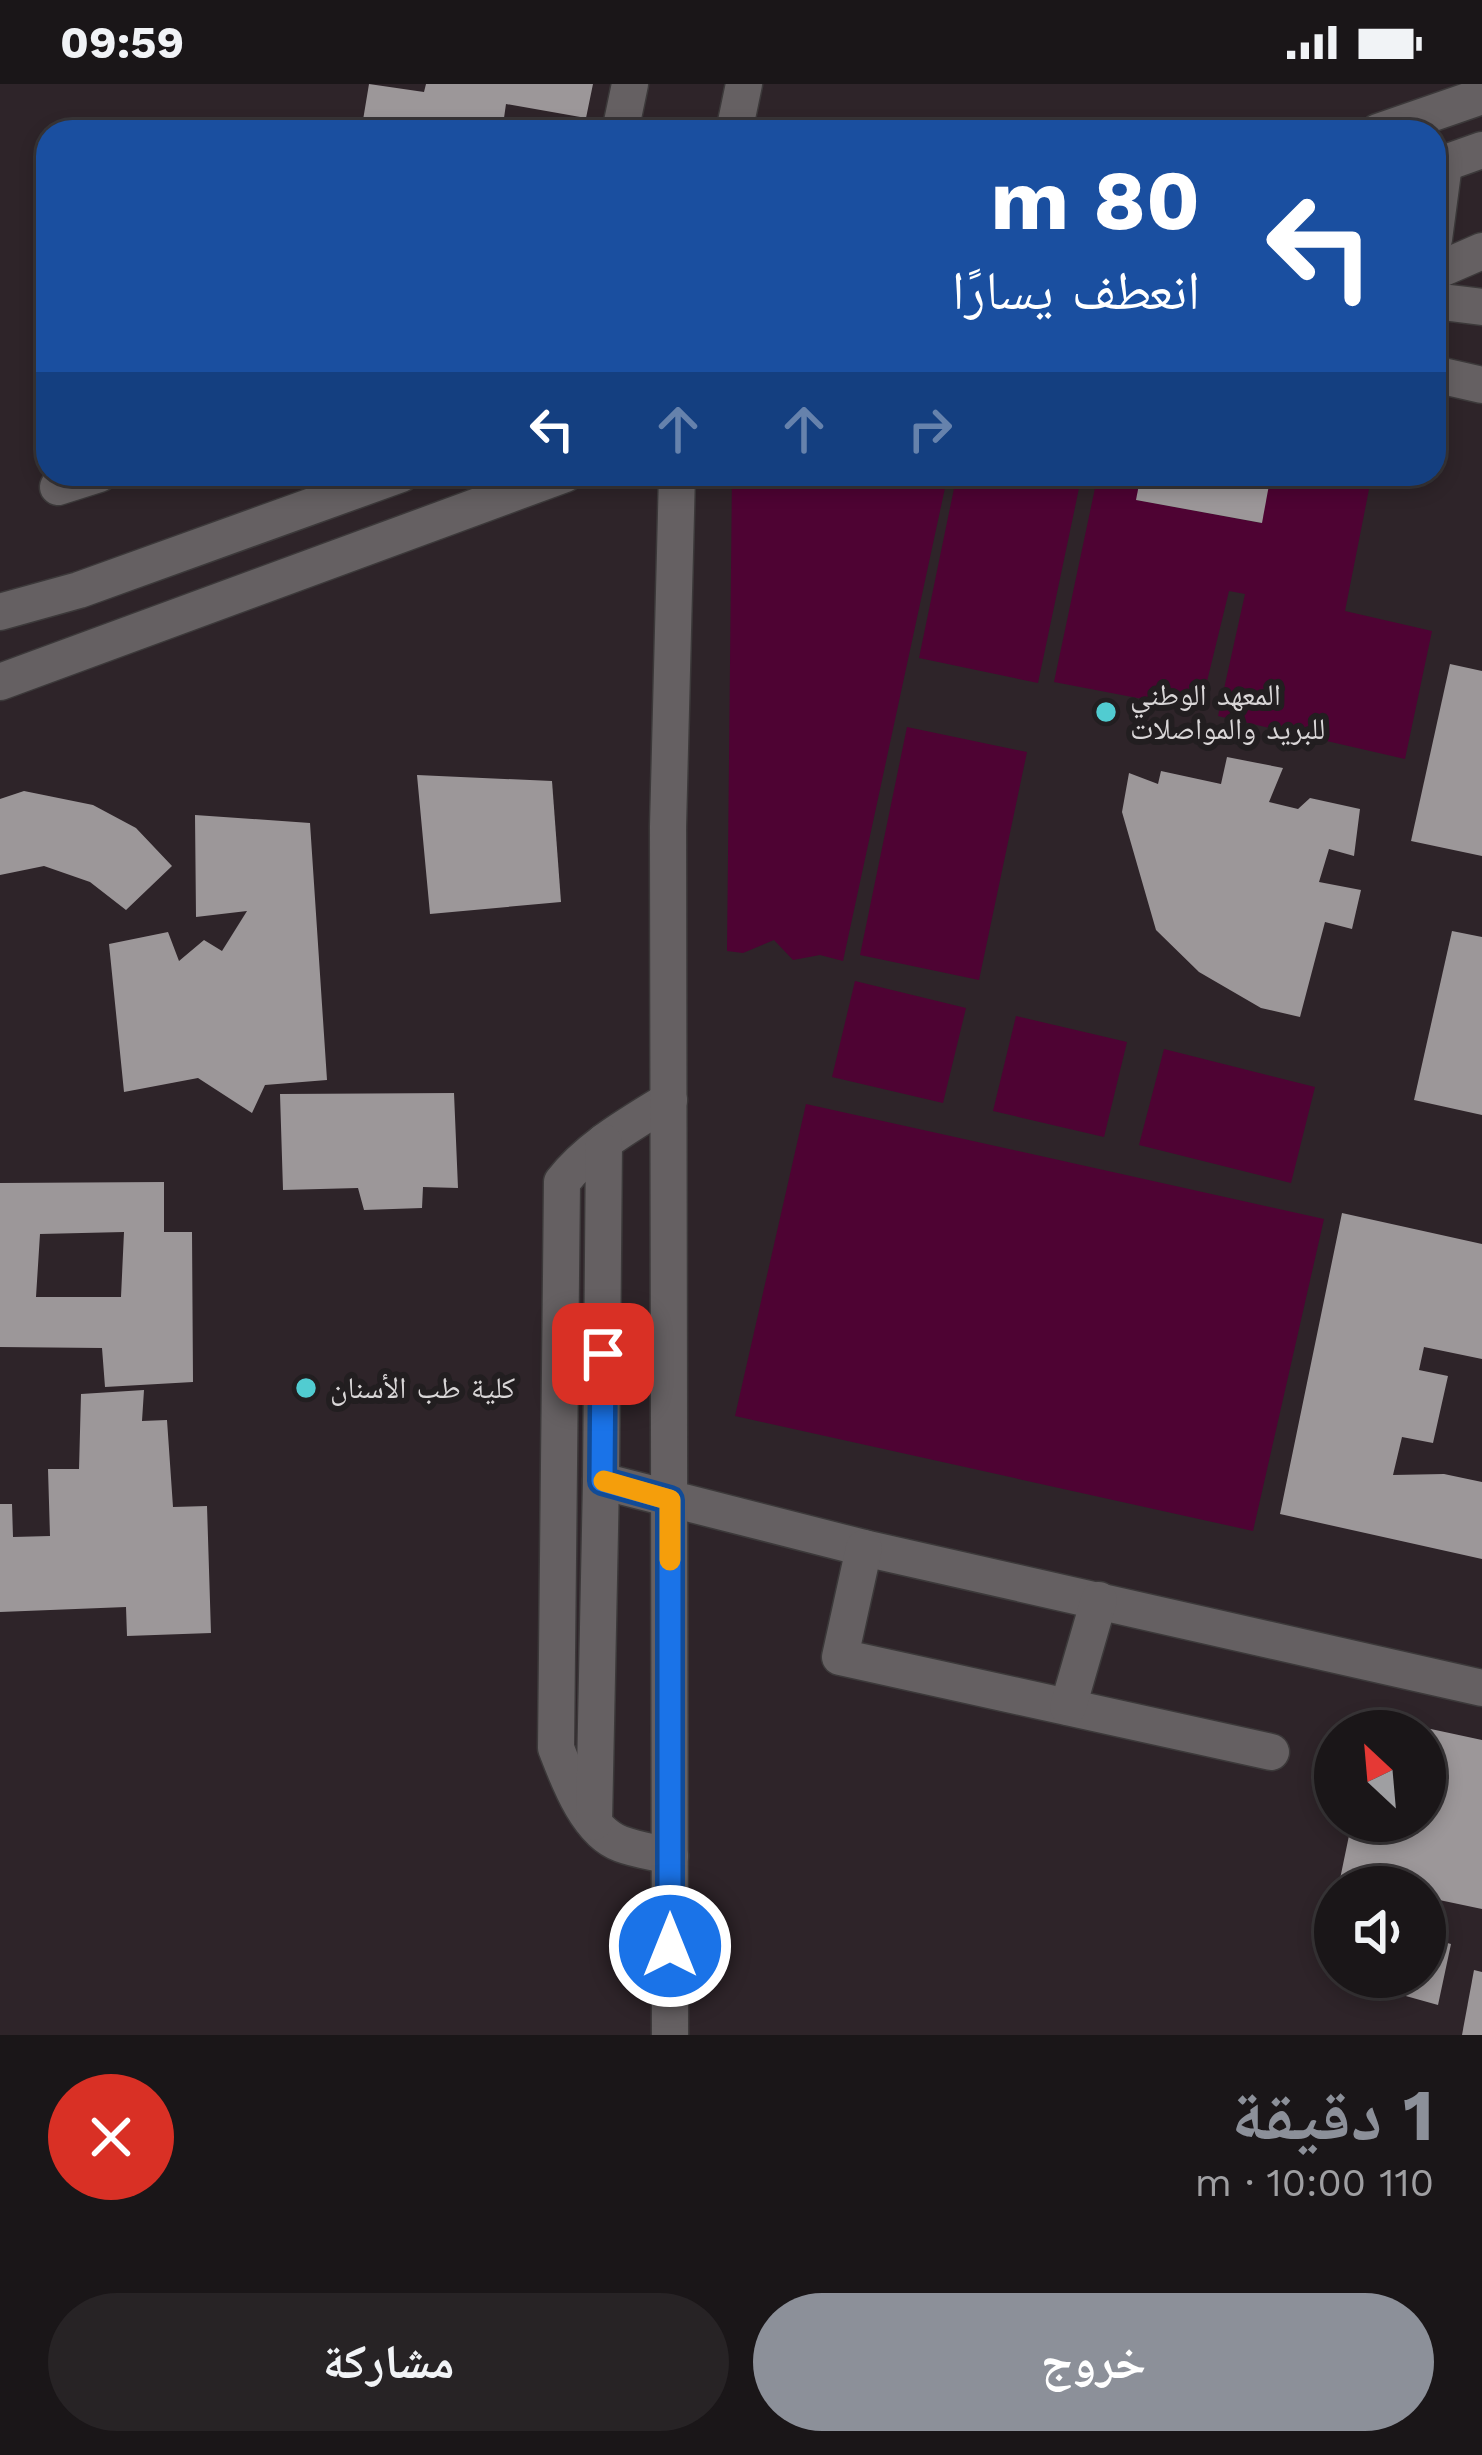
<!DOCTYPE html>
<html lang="ar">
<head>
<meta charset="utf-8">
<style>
	body { margin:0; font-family:"Work Sans","Noto Naskh Arabic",sans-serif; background:#272325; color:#f1f3f6; direction:rtl; height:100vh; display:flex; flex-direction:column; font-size:45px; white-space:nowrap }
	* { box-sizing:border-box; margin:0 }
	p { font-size:39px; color:#9f9fa2 }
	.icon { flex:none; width:66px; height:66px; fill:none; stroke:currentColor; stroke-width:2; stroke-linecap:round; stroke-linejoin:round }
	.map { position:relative; height:1951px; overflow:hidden; direction:ltr }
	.sheet { display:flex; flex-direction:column; background:#1a1618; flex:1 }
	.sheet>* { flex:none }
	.top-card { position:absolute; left:36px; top:36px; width:1410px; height:366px; border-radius:36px; box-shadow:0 6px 18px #0003,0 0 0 3px #383537; direction:rtl; background:#1a4fa0; color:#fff; overflow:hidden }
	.needle { width:78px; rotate:334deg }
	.tools { position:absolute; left:1314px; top:1626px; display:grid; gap:24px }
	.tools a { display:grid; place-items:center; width:132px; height:132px; border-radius:50%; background:#1a1618; box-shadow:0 6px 18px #0003,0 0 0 3px #383537; font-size:60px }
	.pin { position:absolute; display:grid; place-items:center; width:102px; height:102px; color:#fff; margin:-51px; border-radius:24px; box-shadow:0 6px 18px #0006 }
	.me { position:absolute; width:132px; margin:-66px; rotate:0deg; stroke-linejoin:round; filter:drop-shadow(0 0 9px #0008) }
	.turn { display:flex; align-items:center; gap:42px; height:252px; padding:0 48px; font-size:54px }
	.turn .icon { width:156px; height:156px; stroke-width:2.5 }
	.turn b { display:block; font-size:84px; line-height:102px }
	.lanes { display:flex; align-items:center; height:114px; padding:0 48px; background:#0003; justify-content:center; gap:60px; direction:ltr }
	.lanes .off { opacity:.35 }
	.round { display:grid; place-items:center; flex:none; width:126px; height:126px; border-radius:63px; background:#272325 }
	.summary { display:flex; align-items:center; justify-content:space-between; height:204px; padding:0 48px }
	h1 { font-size:72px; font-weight:700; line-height:90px; color:#8c9099 }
	.button { display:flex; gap:24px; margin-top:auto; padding:24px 48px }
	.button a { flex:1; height:138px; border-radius:72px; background:#8c9099; color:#fff; font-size:48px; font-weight:700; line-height:138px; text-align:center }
	.button a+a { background:#272325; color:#f1f3f6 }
	.status { display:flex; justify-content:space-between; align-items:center; height:84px; padding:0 60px; background:#1a1618; direction:ltr }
	.status svg { height:33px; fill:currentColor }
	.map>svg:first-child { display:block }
	.built { fill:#2e2429; fill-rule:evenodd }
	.green { fill:#4e0333 }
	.building { fill:#9c9799; fill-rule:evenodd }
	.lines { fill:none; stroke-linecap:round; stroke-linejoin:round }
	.minor-casing { stroke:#3c393a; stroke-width:39 }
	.minor { stroke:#656062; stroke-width:36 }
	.route-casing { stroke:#114b97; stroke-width:30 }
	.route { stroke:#1a73e8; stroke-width:21 }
	.slow { stroke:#f59e0b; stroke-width:21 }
	.poi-dot { fill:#51ccd1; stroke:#221e20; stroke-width:4.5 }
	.labels { text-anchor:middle; stroke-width:12; stroke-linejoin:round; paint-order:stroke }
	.poi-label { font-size:30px; fill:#d9d6d7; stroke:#221e20; text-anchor:start }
</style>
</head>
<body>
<div class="status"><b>09:59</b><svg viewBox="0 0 49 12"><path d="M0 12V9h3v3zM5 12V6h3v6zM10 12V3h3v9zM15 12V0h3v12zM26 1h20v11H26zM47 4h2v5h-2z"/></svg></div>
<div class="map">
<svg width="1482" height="1951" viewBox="0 0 1482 1951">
	<rect width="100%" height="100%" fill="#221e20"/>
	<path class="built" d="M0,0H1482V1951H0ZM48,48H1434V390H48ZM1335,1647H1425V1737H1335ZM1335,1803H1425V1893H1335Z"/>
	<g class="green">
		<polygon points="732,390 948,390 843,877 820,871 793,876 774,856 743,869 727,867"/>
		<polygon points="957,390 1082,390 1038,599 919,574"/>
		<polygon points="1098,390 1141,390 1137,416 1261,439 1271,390 1372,390 1345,527 1432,547 1405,675 1218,632 1245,510 1229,507 1200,626 1054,598"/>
		<polygon points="907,643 1027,668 979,896 860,871"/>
		<polygon points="855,897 966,924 943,1019 832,993"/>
		<polygon points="1016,932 1127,958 1104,1053 993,1027"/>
		<polygon points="1164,965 1315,1003 1291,1099 1139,1061"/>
		<polygon points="806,1020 1324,1135 1253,1447 735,1332"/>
	</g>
	<g class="building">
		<polygon points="369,0 424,8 426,0 593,0 586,34 506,20 502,48 361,48"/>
		<polygon points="1141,390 1271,390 1262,439 1136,416"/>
		<polygon points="1450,580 1482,587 1482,772 1411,757"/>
		<polygon points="1227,673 1283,684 1269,718 1298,725 1310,714 1360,725 1354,772 1329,765 1319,798 1361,806 1352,845 1325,838 1300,933 1261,924 1199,888 1156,846 1122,728 1129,689 1158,700 1161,687 1221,700"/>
		<polygon points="417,691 552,697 561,818 430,830"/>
		<polygon points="24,707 93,721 136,744 172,782 126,826 90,798 44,782 0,791 0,715"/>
		<polygon points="195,731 310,739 327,996 265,1001 252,1029 198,994 124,1008 109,860 168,848 179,877 204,856 222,867 247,827 196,833"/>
		<polygon points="1452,847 1482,853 1482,1031 1414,1016"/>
		<polygon points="454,1009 458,1104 423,1103 422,1124 364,1126 358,1104 283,1106 280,1010"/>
		<path d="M164,1098V1148H192L193,1298L105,1303L102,1264L0,1263V1099ZM124,1148L121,1213H36L40,1150Z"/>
		<polygon points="1342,1129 1482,1160 1482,1275 1424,1263 1419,1286 1448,1292 1433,1359 1402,1353 1393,1391 1444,1390 1482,1398 1482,1475 1280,1430"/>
		<polygon points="144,1306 142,1337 167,1336 173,1423 207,1422 211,1549 127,1552 126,1523 0,1528 0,1420 12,1420 13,1453 50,1452 48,1385 79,1385 81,1310"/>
		<polygon points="1375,1633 1482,1656 1482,1825 1425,1813 1425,1803 1380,1803 1340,1795 1352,1737 1425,1737 1425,1647 1372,1647"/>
		<polygon points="1425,1853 1451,1860 1438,1921 1370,1902 1373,1893 1425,1893"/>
		<polygon points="1474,1886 1482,1888 1482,1951 1462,1951"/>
	</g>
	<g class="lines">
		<g class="minor-casing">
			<g id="minor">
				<polyline points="620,48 630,0"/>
				<polyline points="734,48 744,0"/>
				<polyline points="1378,48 1482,12"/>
				<polyline points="1434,83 1482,66"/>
				<polyline points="1434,155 1444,80"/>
				<polyline points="1434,188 1482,167"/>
				<polyline points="1434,217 1482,223"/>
				<polyline points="1434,290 1482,301"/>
				<polyline points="58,403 99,390"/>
				<polyline points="0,528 79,506 401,390"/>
				<polyline points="0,598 565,390"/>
				<path d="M669,1016C631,1040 590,1062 562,1098L556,1664C568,1695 587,1748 621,1760C637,1766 654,1768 670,1772"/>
				<polyline points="601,1397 864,1464 1482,1604"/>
				<polyline points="864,1464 840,1573 1271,1668"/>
				<polyline points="1068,1623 1099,1516"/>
				<polyline points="594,1738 601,1397 604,1058"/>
				<polyline points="670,1951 668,743 677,390"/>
			</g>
		</g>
		<use href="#minor" class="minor"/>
	</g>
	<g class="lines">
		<g class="route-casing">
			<polyline id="route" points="603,1270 602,1397 670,1416 670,1862"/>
		</g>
		<use href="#route" class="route"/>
		<polyline class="slow" points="604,1397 670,1416 670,1476"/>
	</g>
	<g class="poi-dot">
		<circle cx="1106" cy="628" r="12"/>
		<circle cx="306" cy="1304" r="12"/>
	</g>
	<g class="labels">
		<g class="poi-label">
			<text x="1130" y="621">المعهد الوطني<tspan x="1130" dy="34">للبريد والمواصلات</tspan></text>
			<text x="330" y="1314">كلية طب الأسنان</text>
		</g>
	</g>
</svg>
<div class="tools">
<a><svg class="needle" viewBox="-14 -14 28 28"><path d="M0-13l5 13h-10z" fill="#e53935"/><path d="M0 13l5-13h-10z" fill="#9f9fa2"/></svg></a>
<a><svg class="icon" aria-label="sound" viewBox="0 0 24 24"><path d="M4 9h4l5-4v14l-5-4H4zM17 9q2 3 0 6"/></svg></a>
</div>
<div class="pin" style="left:603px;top:1270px;background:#d93025"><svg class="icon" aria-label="arrive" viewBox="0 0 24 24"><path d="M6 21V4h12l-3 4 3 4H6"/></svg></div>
<svg class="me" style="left:670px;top:1862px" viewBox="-20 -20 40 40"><circle r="17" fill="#1a73e8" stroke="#fff" stroke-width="3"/><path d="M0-11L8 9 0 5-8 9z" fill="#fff"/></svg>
<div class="top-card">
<div class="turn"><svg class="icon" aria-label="left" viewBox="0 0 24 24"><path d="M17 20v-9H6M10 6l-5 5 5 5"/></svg><div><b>80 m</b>انعطف يسارًا</div></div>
<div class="lanes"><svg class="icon" aria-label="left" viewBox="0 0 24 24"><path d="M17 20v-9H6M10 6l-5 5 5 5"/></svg><svg class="icon off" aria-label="ahead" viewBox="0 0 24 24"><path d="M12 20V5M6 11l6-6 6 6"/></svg><svg class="icon off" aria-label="ahead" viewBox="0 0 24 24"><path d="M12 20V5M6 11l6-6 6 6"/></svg><svg class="icon off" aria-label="right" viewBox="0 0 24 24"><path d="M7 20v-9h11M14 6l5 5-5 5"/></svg></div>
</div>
</div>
<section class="sheet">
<div class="summary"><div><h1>1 دقيقة</h1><p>110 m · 10:00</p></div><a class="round" style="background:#d93025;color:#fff"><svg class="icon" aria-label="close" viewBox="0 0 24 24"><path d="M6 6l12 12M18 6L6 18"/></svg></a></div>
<div class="button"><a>خروج</a><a>مشاركة</a></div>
</section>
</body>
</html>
